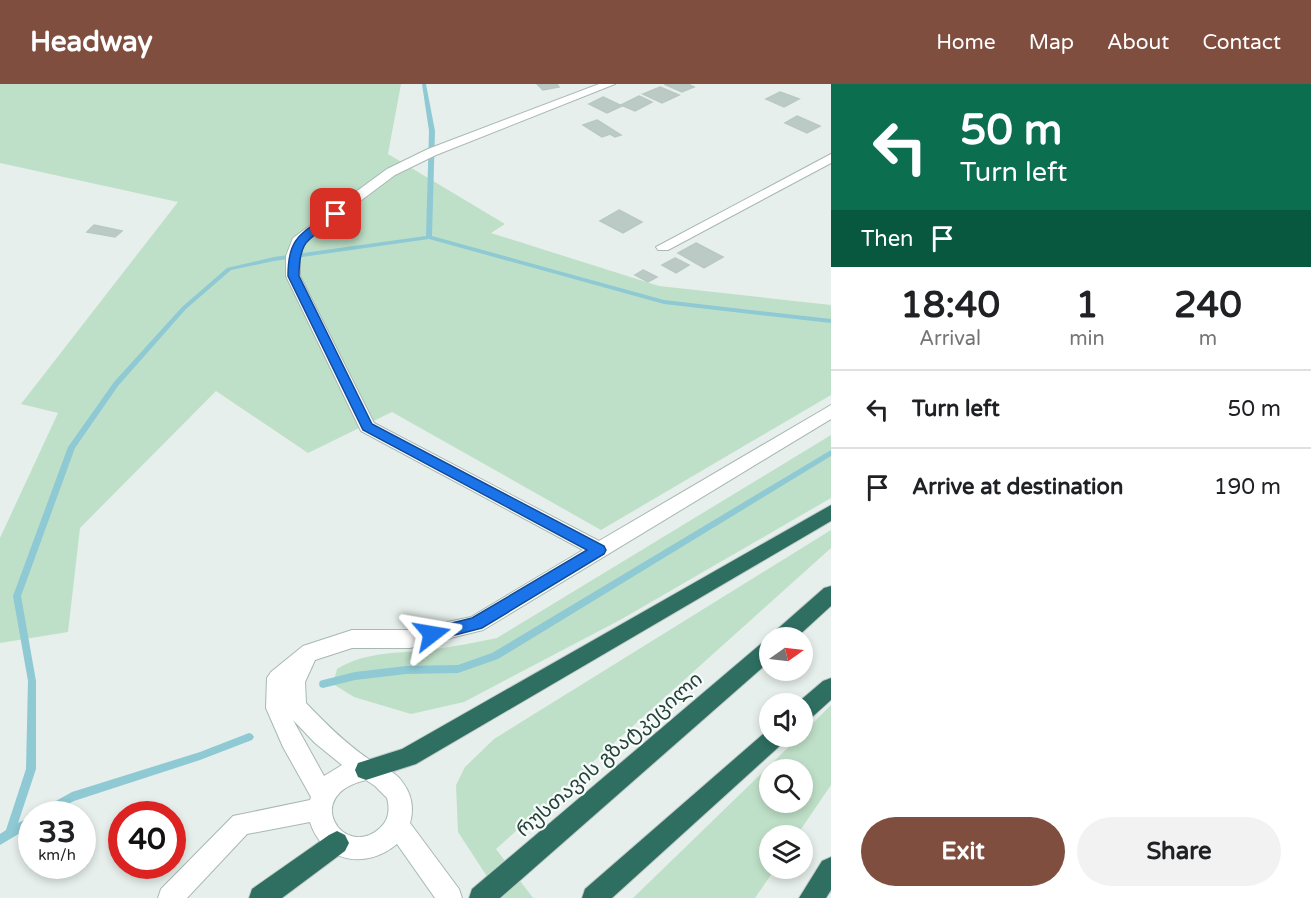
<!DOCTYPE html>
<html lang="en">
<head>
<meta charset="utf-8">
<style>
	body { margin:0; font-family:"Varela Round","Noto Sans Georgian",sans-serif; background:#f2f2f2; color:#202124; height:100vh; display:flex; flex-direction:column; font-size:22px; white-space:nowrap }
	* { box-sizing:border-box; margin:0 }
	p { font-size:20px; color:#757577 }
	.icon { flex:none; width:33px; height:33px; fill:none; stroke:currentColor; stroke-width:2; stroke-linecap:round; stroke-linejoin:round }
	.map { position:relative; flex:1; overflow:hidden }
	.panel { display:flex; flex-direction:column; background:#fff; width:480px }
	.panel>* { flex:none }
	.hud { background:#0b6e4f; color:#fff; overflow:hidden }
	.needle { width:39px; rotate:76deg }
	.tools { position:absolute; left:759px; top:543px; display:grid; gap:12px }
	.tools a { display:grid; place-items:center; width:54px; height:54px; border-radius:50%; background:#fff; box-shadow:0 3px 9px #0003; font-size:30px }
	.speed { position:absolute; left:18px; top:717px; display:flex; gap:12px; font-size:30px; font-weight:700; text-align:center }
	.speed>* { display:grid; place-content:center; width:78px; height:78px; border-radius:50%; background:#fff; box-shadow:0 3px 9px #0003; line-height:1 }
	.speed small { font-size:15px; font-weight:400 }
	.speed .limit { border:9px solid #d22; background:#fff; color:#111 }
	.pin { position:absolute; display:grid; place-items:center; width:51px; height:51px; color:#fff; margin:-26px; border-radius:12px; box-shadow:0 3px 9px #0006 }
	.me { position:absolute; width:66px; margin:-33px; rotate:76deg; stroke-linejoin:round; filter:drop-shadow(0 0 4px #0008) }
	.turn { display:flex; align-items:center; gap:21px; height:126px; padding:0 30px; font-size:27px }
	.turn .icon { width:78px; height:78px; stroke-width:2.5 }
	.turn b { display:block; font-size:42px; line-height:51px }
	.then { display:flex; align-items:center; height:57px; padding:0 30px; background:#0003; gap:12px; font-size:22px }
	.eta { display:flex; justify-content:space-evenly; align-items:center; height:102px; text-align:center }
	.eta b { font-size:36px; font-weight:700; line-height:42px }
	.primary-button { display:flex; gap:12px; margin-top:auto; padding:12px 30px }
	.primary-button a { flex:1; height:69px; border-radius:36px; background:#7f4e3f; color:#fff; font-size:24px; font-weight:700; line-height:69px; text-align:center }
	.primary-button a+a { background:#f2f2f2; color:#202124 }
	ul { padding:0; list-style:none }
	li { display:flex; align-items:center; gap:18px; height:78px; padding:0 30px; border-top:2px solid #e0e0e0 }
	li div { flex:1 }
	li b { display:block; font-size:22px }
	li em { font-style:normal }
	header { display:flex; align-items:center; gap:36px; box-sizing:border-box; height:84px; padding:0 30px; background:#7f4e3f; color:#fff }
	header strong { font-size:28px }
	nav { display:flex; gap:33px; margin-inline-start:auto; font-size:21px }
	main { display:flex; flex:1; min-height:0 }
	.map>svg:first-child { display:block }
	.green { fill:#bfe0c8; fill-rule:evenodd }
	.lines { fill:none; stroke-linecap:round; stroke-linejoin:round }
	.stream { fill:#8ec9d4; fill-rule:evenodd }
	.building { fill:#bbcac4; stroke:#b8c9c2; stroke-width:1.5 }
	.minor-casing { stroke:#a8b8b2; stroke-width:2 }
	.highway-casing { stroke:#c2cac8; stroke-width:2 }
	.minor { fill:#fff; fill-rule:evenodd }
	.highway { fill:#2f6f62; fill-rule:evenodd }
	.route { fill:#1a73e8; stroke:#114b97; stroke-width:1.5 }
	.labels { text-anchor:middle; stroke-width:4.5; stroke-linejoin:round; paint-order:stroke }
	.near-street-label { font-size:20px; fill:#24423a; stroke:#f7fbf9 }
</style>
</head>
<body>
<header>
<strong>Headway</strong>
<nav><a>Home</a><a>Map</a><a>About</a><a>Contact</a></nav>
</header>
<main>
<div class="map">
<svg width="831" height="814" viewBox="0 0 831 814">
	<rect width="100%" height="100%" fill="#e6efeb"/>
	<g class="green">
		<polygon points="0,0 401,0 388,70 505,140 491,149 659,202 831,221 831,311 601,446 392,328 308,369 216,307 80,444 68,548 0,559 0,454 58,329 21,320 178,118 0,79"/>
		<path d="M831,351V414L620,536L464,618L411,630L354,613L333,600L337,585C367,566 403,570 437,565C457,562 477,558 497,554Z"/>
		<polygon points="831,446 831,464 496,765 533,814 501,814 458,748 456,701 465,683 494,655"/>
		<path d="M831,621V701L797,751L770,752V784L775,785L755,814H633L799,653L802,652L803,649ZM770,686H802V718H770Z"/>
	</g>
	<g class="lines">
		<g class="stream">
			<polygon points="422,0 426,0 435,47 432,152 664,216 831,235 831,239 664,220 429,155 274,177 231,186 186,225 118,302 75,364 21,512 36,597 36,685 18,739 32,732 32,742 0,761 0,750 6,746 26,685 28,597 13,512 68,363 114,298 182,223 227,184 274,173 426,152 429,47"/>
			<polygon points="831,366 831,372 498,575 458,589 406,590 355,596 323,604 320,603 319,600 320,597 323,596 355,588 406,582 458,581 492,569"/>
			<polygon points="249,649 252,650 254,653 252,656 200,676 74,717 49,730 36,730 38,727 72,708 200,668"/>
		</g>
	</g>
	<g class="building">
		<polygon points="537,0 557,0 559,3 543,6"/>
		<polygon points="664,0 688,0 694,3 682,8"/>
		<polygon points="660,3 679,11 662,19 643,10"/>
		<polygon points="780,8 799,15 784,23 766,15"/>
		<polygon points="639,12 652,18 635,27 621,21"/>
		<polygon points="603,13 622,22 607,29 589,20"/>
		<polygon points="797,32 820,42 807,49 785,39"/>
		<polygon points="597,36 621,51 615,53 610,50 602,53 583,41"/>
		<polygon points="619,126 642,138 623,149 600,137"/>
		<polygon points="94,141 122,147 115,153 87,148"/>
		<polygon points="696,159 723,173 704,184 678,169"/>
		<polygon points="675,174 689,181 676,189 662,181"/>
		<polygon points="643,186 657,193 648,198 635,191"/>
	</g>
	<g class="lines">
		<g class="minor-casing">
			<g id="minor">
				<path d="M599,0H615L436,71L395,91L304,159L300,172V192L374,339L599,457L831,321V335L483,546L410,564H352L315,576L305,598L306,619C326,640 348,662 373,678C384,685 396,687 403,699C412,711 414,725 410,739L459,805L462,814H435L397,760C366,786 323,779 310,738L247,750L187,814H158L161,805L233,732L310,716L311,713L283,663L266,624L267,594L271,588L303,562L352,546H410L471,533L583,466L361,347L286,192V172L293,154L387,85L428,65ZM293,636L315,659L342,681L324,692ZM366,696L375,702L387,714C390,725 389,736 380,744C344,777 300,711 366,696Z"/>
				<polygon points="831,70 831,79 668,166 658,166 656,163"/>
			</g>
		</g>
		<g class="highway-casing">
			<g id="highway">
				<polygon points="831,421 831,437 416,680 366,696 358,693 355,686 358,679 402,665"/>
				<polygon points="831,502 831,522 796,554 771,554 774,548 824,504"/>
				<polygon points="770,556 770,577 500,814 469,814 472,805 763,558"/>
				<polygon points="831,594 831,616 810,635 802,637 802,620 796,620 823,597"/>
				<polygon points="770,644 770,652 786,652 783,659 612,814 582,814 585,805"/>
				<polygon points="337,747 345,751 349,759 345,767 282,814 249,814 252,805 329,751"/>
				<polygon points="831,773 831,806 826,814 799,814 822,777"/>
			</g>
		</g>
		<use href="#minor" class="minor"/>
		<use href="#highway" class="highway"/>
	</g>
	<path class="route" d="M332,128L341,130C315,157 299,147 299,192L372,340L604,462L606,466L604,470L482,544L432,557L426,555L424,550L426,546L432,544L472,534L587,466L363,346L288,192C288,151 302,150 332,128Z"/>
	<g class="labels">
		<g class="near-street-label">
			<text transform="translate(609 670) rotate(-41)" y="7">რუსთავის გზატკეცილი</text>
		</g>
	</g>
</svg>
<div class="tools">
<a><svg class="needle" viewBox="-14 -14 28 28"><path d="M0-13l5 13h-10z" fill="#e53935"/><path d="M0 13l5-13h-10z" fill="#757577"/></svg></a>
<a><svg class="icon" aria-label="sound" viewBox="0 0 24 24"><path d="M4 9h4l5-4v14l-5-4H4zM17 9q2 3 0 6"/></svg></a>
<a><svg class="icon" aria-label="search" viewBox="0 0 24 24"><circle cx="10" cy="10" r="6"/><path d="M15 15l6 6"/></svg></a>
<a><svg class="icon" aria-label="layers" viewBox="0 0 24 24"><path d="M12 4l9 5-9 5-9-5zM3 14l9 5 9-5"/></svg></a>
</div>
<div class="speed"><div>33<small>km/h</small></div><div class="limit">40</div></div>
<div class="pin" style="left:336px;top:130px;background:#d93025"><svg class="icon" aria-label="arrive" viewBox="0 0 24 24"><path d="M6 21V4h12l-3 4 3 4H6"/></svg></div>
<svg class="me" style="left:432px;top:550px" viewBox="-20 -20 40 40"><path d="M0-17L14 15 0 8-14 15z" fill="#1a73e8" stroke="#fff" stroke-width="4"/></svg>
</div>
<section class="panel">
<div class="hud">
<div class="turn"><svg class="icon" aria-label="left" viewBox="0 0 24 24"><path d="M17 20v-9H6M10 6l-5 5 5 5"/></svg><div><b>50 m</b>Turn left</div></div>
<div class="then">Then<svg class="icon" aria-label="arrive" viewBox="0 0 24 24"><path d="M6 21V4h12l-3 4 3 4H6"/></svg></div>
</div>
<div class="eta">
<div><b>18:40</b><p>Arrival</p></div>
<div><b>1</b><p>min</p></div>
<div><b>240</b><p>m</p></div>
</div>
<ul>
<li><svg class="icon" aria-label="left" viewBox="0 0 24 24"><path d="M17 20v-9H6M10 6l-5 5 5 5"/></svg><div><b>Turn left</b></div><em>50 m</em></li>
<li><svg class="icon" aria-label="arrive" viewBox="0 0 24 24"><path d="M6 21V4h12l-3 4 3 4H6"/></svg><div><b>Arrive at destination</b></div><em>190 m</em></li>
</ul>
<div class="primary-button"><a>Exit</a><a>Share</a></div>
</section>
</main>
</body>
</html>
